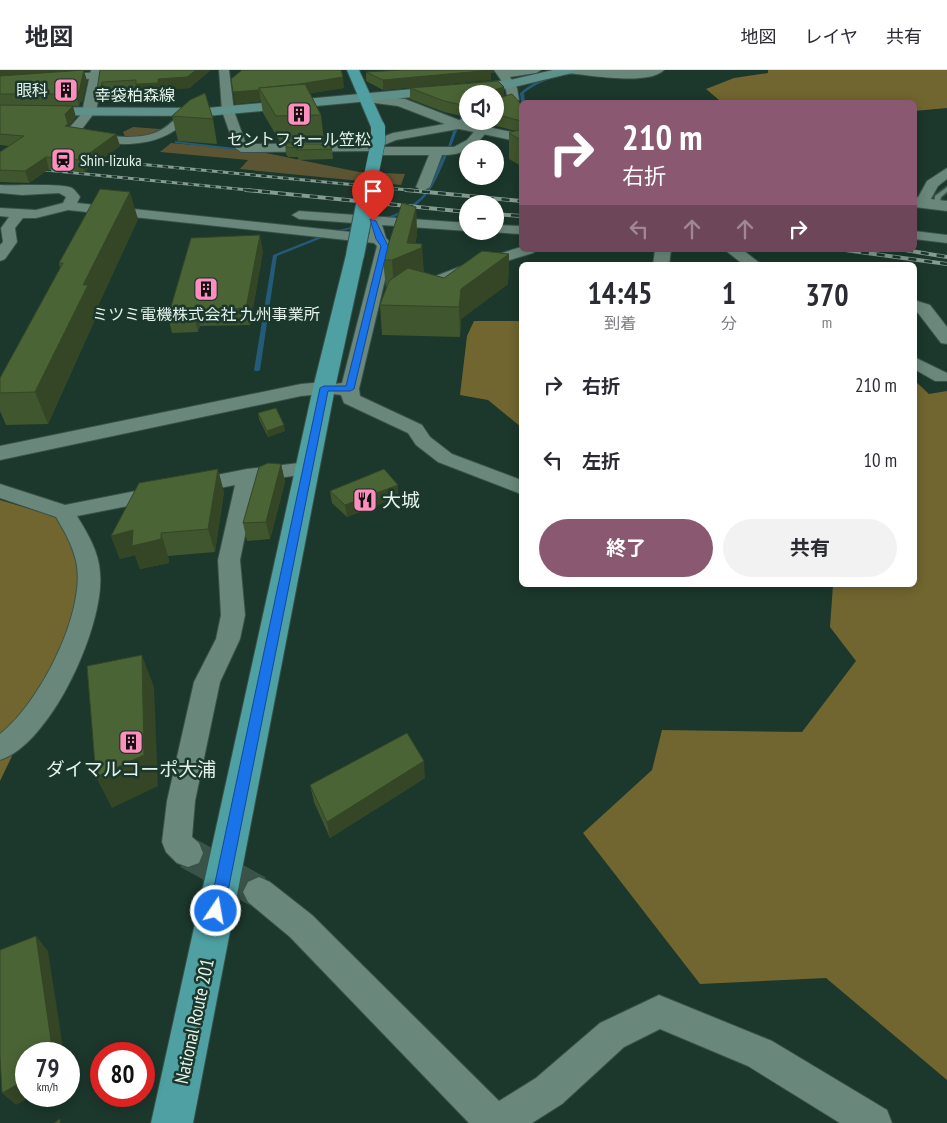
<!DOCTYPE html>
<html lang="ja">
<head>
<meta charset="utf-8">
<style>
	body { margin:0; font-family:"PT Sans Narrow","Noto Sans JP",sans-serif; background:#f2f2f3; color:#2b2b33; height:100vh; display:flex; flex-direction:column; font-size:19px; white-space:nowrap }
	* { box-sizing:border-box; margin:0 }
	p { font-size:16px; color:#7c7c81 }
	.icon { flex:none; width:28px; height:28px; fill:none; stroke:currentColor; stroke-width:2; stroke-linecap:round; stroke-linejoin:round }
	.map { position:relative; flex:1; overflow:hidden }
	.panel { position:absolute; left:519px; top:192px; width:398px; height:325px; display:flex; flex-direction:column; background:#fff; border-radius:8px; box-shadow:0 2px 12px #0003 }
	.panel>* { flex:none }
	.top-card { position:absolute; left:519px; top:30px; width:398px; height:152px; border-radius:8px; box-shadow:0 2px 12px #0003; background:#8a5871; color:#fff; overflow:hidden }
	.buttons { position:absolute; left:459px; top:15px; display:grid; gap:10px }
	.buttons a { display:grid; place-items:center; width:45px; height:45px; border-radius:50%; background:#fff; box-shadow:0 2px 12px #0003; font-size:25px }
	.speed { position:absolute; left:15px; top:972px; display:flex; gap:10px; font-size:25px; font-weight:700; text-align:center }
	.speed>* { display:grid; place-content:center; width:65px; height:65px; border-radius:50%; background:#fff; box-shadow:0 2px 12px #0003; line-height:1 }
	.speed small { font-size:12px; font-weight:400 }
	.speed .limit { border:8px solid #d22; background:#fff; color:#111 }
	.pin { position:absolute; display:grid; place-items:center; width:42px; height:42px; color:#fff; margin:-51px -21px; border-radius:50% 50% 50% 0; rotate:-45deg; box-shadow:0 0 5px #0007 }
	.pin .icon { rotate:45deg }
	.me { position:absolute; width:55px; margin:-28px; rotate:12deg; stroke-linejoin:round; filter:drop-shadow(0 0 4px #0008) }
	.turn { display:flex; align-items:center; gap:18px; height:105px; padding:0 20px; font-size:22px }
	.turn .icon { width:65px; height:65px; stroke-width:2.5 }
	.turn b { display:block; font-size:35px; line-height:42px }
	.lanes { display:flex; align-items:center; height:48px; padding:0 20px; background:#0003; justify-content:center; gap:25px; direction:ltr }
	.lanes .off { opacity:.35 }
	.eta { display:flex; justify-content:space-evenly; align-items:center; height:85px; text-align:center }
	.eta b { font-size:30px; font-weight:700; line-height:35px }
	.primary-button { display:flex; gap:10px; margin-top:auto; padding:10px 20px }
	.primary-button a { flex:1; height:58px; border-radius:30px; background:#8a5871; color:#fff; font-size:20px; font-weight:700; line-height:58px; text-align:center }
	.primary-button a+a { background:#f2f2f3; color:#2b2b33 }
	ul { padding:0; list-style:none }
	li { display:flex; align-items:center; gap:15px; height:75px; padding:0 20px }
	li div { flex:1 }
	li b { display:block; font-size:19px }
	li em { font-style:normal }
	header { display:flex; align-items:center; gap:30px; box-sizing:border-box; height:70px; padding:0 25px; background:#fff; border-bottom:1px solid #e1e1e2 }
	header strong { font-size:24px }
	nav { display:flex; gap:28px; margin-inline-start:auto; font-size:18px }
	.map>svg:first-child { display:block }
	.green { fill:#5c5533 }
	.forest { fill:#71662f }
	.lines { fill:none; stroke-linecap:round; stroke-linejoin:round }
	.stream { fill:#235b79; fill-rule:evenodd }
	.minor-tunnel { stroke:#3a5349; stroke-width:32; stroke-dasharray:32 16; stroke-linecap:butt }
	.service-casing { stroke:#395149; stroke-width:3 }
	.minor-casing { stroke:#395149; stroke-width:2 }
	.tertiary-casing { stroke:#395149; stroke-width:2 }
	.secondary-casing { stroke:#395149; stroke-width:2 }
	.trunk-casing { stroke:#395149; stroke-width:2 }
	.service { fill:#69877a; fill-rule:evenodd }
	.minor { fill:#69877a; fill-rule:evenodd }
	.tertiary { fill:#69877a; fill-rule:evenodd }
	.secondary { fill:#5f9089; fill-rule:evenodd }
	.trunk { fill:#4ea0a3; fill-rule:evenodd }
	.rail-far1-casing { stroke:#869b92; stroke-width:3 }
	.rail-casing { stroke:#869b92; stroke-width:4 }
	.rail-far1 { stroke:#1c372c; stroke-width:2; stroke-dasharray:5.5; stroke-linecap:butt }
	.rail { stroke:#1c372c; stroke-width:2.5; stroke-dasharray:8; stroke-linecap:butt }
	.trunk-bridge-far1-casing { stroke:#395149; stroke-width:15; stroke-linecap:butt }
	.trunk-bridge-casing { stroke:#395149; stroke-width:20; stroke-linecap:butt }
	.trunk-bridge-far1 { stroke:#4ea0a3; stroke-width:14 }
	.trunk-bridge { stroke:#4ea0a3; stroke-width:18 }
	.wall { fill:#40562e }
	.shaded-wall { fill:#344626 }
	.building { fill:#4b6436; stroke:#344626 }
	.route { fill:#1a73e8; stroke:#114b97 }
	.labels { text-anchor:middle; stroke-width:5; stroke-linejoin:round; paint-order:stroke }
	.far-poi-label { font-size:16px; fill:#e4f4ec; stroke:#1c372c }
	.far-street-label { font-size:16px; fill:#e4f4ec; stroke:#1c372c }
	.poi-label { font-size:19px; fill:#e4f4ec; stroke:#1c372c; text-anchor:start }
	.street-label { font-size:19px; fill:#e4f4ec; stroke:#1c372c }
</style>
</head>
<body>
<header>
<strong>地図</strong>
<nav><a>地図</a><a>レイヤ</a><a>共有</a></nav>
</header>
<div class="map">
<svg width="947" height="1053" viewBox="0 0 947 1053">
	<rect width="100%" height="100%" fill="#1c372c"/>
	<g class="green">
		<polygon points="133,57 160,59 163,60 157,65 125,67 123,62"/>
		<polygon points="171,73 266,81 266,83 359,102 405,104 401,115 240,99 248,90 160,82"/>
	</g>
	<g class="forest">
		<polygon points="768,0 947,0 947,38 914,41 914,32 712,32 719,30 706,19 734,8 768,3"/>
		<polygon points="474,251 521,251 521,357 488,330 460,325 467,266"/>
		<polygon points="914,310 929,324 947,321 947,1010 826,908 700,914 583,763 652,700 662,660 802,662 856,591 830,557 833,515 914,515"/>
		<polygon points="0,430 57,447 78,480 82,508 73,548 36,636 0,711"/>
	</g>
	<g class="lines">
		<g class="stream">
			<path d="M579,2L580,4C560,5 540,10 524,23L525,32H521L520,23C536,9 558,2 579,2Z"/>
			<polygon points="468,42 468,45 462,49 460,49 460,47"/>
			<polygon points="456,57 458,58 450,79 447,80 454,58"/>
			<polygon points="175,71 244,79 246,80 244,81 176,73 175,73"/>
			<path d="M444,84L447,85C430,125 426,134 385,151H383V149C397,143 413,137 424,124C433,112 437,97 444,84Z"/>
			<polygon points="360,155 361,155 361,157 340,161 338,160"/>
			<polygon points="323,165 327,166 277,186 260,300 259,301 255,301 254,300 273,185"/>
		</g>
		<polyline class="minor-tunnel" points="188,783 259,822"/>
		<g class="service-casing">
			<polygon id="service" points="947,117 947,122 941,127 939,135 934,136 935,126"/>
		</g>
		<g class="minor-casing">
			<g id="minor">
				<polygon points="127,0 179,0 174,3 0,15 0,9"/>
				<path d="M219,0H229L234,41L246,74L367,73L393,63L456,52L468,45V51H471L464,58L396,70L379,77H454L467,70L478,57H486L488,60C475,78 463,85 442,85L430,117L423,121L416,117L429,85H376L370,81L241,82L235,78L222,41Z"/>
				<path d="M494,0H541L536,3L510,7L517,18L519,30L495,39V32L507,28C507,16 500,9 494,0Z"/>
				<path d="M562,0H664C648,16 589,5 567,3Z"/>
				<path d="M89,38L95,42L82,59C103,67 139,71 159,61C169,56 176,48 183,41H191L193,43C165,81 112,79 72,64L70,57L85,40Z"/>
				<polygon points="947,98 947,109 938,116 927,136 917,136 915,133 927,111"/>
				<path d="M0,115C15,116 63,113 72,118C75,120 78,124 80,127L77,133L370,164L367,154L299,149L292,145L299,141L468,153V161L382,155L386,168L393,176L359,319L360,326L422,355L430,367L452,384L521,410V424L438,392L416,375L408,363L344,333L341,325L326,323L324,319L326,315L342,313L377,176L374,173L68,140L36,148H23L15,158L17,172L5,189L0,191V175L3,172L1,158L9,147L0,146V138L36,140L63,133L66,127L59,123L22,125L0,123Z"/>
				<polygon points="495,155 521,156 521,164 490,162 495,161"/>
				<polygon points="914,161 947,165 947,173 914,169"/>
				<polygon points="521,177 521,180 536,180 533,183 477,200 419,223 407,223 405,220 407,217 467,194"/>
				<polygon points="655,180 671,180 669,195 653,195"/>
				<polygon points="725,180 743,180 762,195 744,195"/>
				<polygon points="914,230 930,235 947,257 947,274 941,273 918,243 914,241"/>
				<polygon points="914,287 947,303 947,311 935,311 914,299"/>
				<path d="M308,392L315,393L318,398L315,403L256,411L240,490L245,545L240,569L220,612L195,731L192,767L199,773L203,783L199,793L188,797L177,793L166,782L162,772L167,731L194,612L216,569L221,545L218,490L235,415L77,446C88,464 99,482 100,503C105,554 52,673 0,690V664C39,634 84,546 77,496C74,478 65,462 56,447L0,428V414L65,435L247,399Z"/>
				<polygon points="259,807 270,812 312,845 499,1031 536,1008 600,953 659,925 772,971 887,1040 892,1053 840,1053 748,996 660,959 624,977 562,1034 532,1053 469,1053 290,867 248,832 243,822 248,812"/>
			</g>
		</g>
		<g class="tertiary-casing">
			<g id="tertiary">
				<polygon points="91,0 103,0 96,42 89,46 82,42"/>
				<polygon points="364,24 405,29 464,52 521,64 521,72 455,58 398,36 359,31 357,28 359,25"/>
				<polygon points="914,127 947,131 947,141 914,137"/>
				<polygon points="324,312 332,313 335,318 332,323 301,326 0,390 0,376 301,314"/>
			</g>
		</g>
		<g class="secondary-casing">
			<polygon id="secondary" points="553,0 574,0 572,3 510,18 207,46 0,45 0,37 207,38 510,10"/>
		</g>
		<g class="trunk-casing">
			<g id="trunk">
				<polygon points="347,0 359,0 385,57 383,60 373,60 371,57"/>
				<polygon points="355,180 361,181 364,185 335,318 193,1053 151,1053 313,318 346,185 349,181"/>
			</g>
		</g>
		<use href="#service" class="service"/>
		<use href="#minor" class="minor"/>
		<use href="#tertiary" class="tertiary"/>
		<use href="#secondary" class="secondary"/>
		<use href="#trunk" class="trunk"/>
		<g class="rail-far1-casing">
			<g id="rail-far1">
				<polyline points="86,89 419,121"/>
				<polyline points="35,99 258,121"/>
			</g>
		</g>
		<g class="rail-casing">
			<g id="rail">
				<polyline points="246,120 468,142"/>
				<polyline points="406,120 521,131"/>
				<polyline points="495,144 521,146"/>
				<polyline points="845,180 947,194"/>
				<polyline points="905,180 947,187"/>
			</g>
		</g>
		<use href="#rail-far1" class="rail-far1"/>
		<use href="#rail" class="rail"/>
		<g class="trunk-bridge-far1-casing">
			<polyline id="trunk-bridge-far1" points="368,121 378,72 378,57"/>
		</g>
		<g class="trunk-bridge-casing">
			<polyline id="trunk-bridge" points="355,185 368,120"/>
		</g>
		<use href="#trunk-bridge-far1" class="trunk-bridge-far1"/>
		<use href="#trunk-bridge" class="trunk-bridge"/>
	</g>
	<g class="wall">
		<polygon points="0,0 89,1 84,1 87,11 82,32 80,32 79,36 0,35"/>
		<polygon points="100,0 190,18 161,20 160,24 138,26 137,21 105,23 103,30 100,31"/>
		<polygon points="242,0 344,18 310,23 321,45 324,71 280,72 263,43 261,31 235,34"/>
		<polygon points="402,0 494,0 494,3 491,3 491,10 383,20 366,11 366,2"/>
		<polygon points="504,17 504,27 521,34 521,96 509,89 509,63 516,61 478,51 495,51 495,24 468,24 462,46 444,42 410,29 410,18"/>
		<polygon points="0,35 76,47 69,56 69,57 116,64 120,76 84,102 49,99 29,113 0,112 0,82 9,76 0,75"/>
		<polygon points="172,46 213,49 217,74 178,71"/>
		<polygon points="285,74 332,79 333,89 298,90 298,87 288,87 286,84"/>
		<polygon points="416,137 417,165 415,174 424,202 444,208 509,184 508,214 461,249 460,267 382,265 380,235 386,219 383,190"/>
		<polygon points="138,149 96,240 97,245 48,354 6,355 0,341 0,308 60,198 59,193"/>
		<polygon points="263,181 250,255 200,256 198,262 172,263 168,247"/>
		<polygon points="258,343 285,361 268,367 259,349"/>
		<polygon points="281,394 285,412 270,469 247,471 243,453"/>
		<polygon points="398,415 398,427 347,447 332,433 330,421"/>
		<polygon points="224,422 215,482 168,486 169,493 140,499 135,485 120,489 111,466"/>
		<polygon points="425,708 330,768 314,732 310,715"/>
	</g>
	<g class="shaded-wall">
		<polygon points="0,0 90,0 89,1 84,1 87,11 82,32 80,32 79,36 76,24 0,7"/>
		<polygon points="196,0 211,0 190,18 161,20 160,24 138,26 136,14"/>
		<polygon points="485,0 494,0 494,3 491,3 491,10 383,20 383,10"/>
		<polygon points="343,7 344,18 302,25 300,14"/>
		<polygon points="102,12 105,23 103,30 100,31 97,20"/>
		<polygon points="504,17 504,27 495,30 495,24 494,24 494,20"/>
		<polygon points="259,20 261,31 235,34 233,22"/>
		<polygon points="468,33 468,44 462,46 462,35"/>
		<polygon points="73,36 76,47 69,56 71,66 65,56 65,44"/>
		<polygon points="116,64 120,76 84,102 80,90"/>
		<polygon points="46,87 49,99 29,113 25,101"/>
		<polygon points="130,122 138,149 96,240 97,245 48,354 35,322 83,215"/>
		<polygon points="416,137 417,165 413,181 422,174 424,203 394,220 392,190 407,173"/>
		<polygon points="260,165 263,181 250,255 246,238"/>
		<polygon points="509,184 508,214 461,249 460,267 459,237 461,219"/>
		<polygon points="196,240 200,256 198,262 194,246"/>
		<polygon points="284,355 285,361 268,367 267,361"/>
		<polygon points="281,394 285,412 270,469 266,452"/>
		<polygon points="218,399 224,422 215,482 208,459"/>
		<polygon points="398,415 398,427 347,447 345,435"/>
		<polygon points="133,460 161,463 168,486 169,493 140,499 135,485 120,489 111,466"/>
		<polygon points="142,585 154,617 158,716 112,738 96,707"/>
		<polygon points="424,691 425,708 330,768 327,752"/>
		<polygon points="36,866 48,881 64,984 53,984"/>
		<polygon points="26,1010 26,1026 32,1026 16,1035 2,1023"/>
	</g>
	<g class="building">
		<polygon points="84,0 79,21 76,21 76,24 0,24 0,6"/>
		<polygon points="100,0 196,0 187,7 158,9 158,13 136,14 136,10 102,12 100,19 97,20"/>
		<polygon points="242,0 341,0 343,7 300,14 259,18 259,20 233,22 231,9"/>
		<polygon points="402,0 492,0 383,10 366,2"/>
		<polygon points="498,11 504,17 494,20 494,24 468,24 468,33 462,35 444,31 410,18"/>
		<polygon points="305,14 321,45 276,46 259,18"/>
		<polygon points="205,23 213,49 172,46 190,30"/>
		<polygon points="512,24 521,34 521,51 495,44 495,29"/>
		<polygon points="0,35 73,36 65,44 68,54 65,56 116,64 80,90 46,87 25,101 0,100 0,82 24,66 0,64"/>
		<polygon points="521,59 521,70 509,63"/>
		<polygon points="285,74 329,74 332,79 297,80 297,78 287,77"/>
		<polygon points="100,119 130,122 83,215 88,215 35,322 0,323 0,308 63,193 59,193"/>
		<polygon points="402,133 416,137 407,173 422,174 421,178 392,190 383,190"/>
		<polygon points="260,165 246,238 196,240 194,246 168,247 191,168"/>
		<polygon points="482,181 509,184 461,219 459,237 380,235 389,211 408,198 444,208"/>
		<polygon points="276,338 284,355 267,361 258,343"/>
		<polygon points="268,393 281,394 266,452 243,453 259,397"/>
		<polygon points="218,399 208,459 161,463 161,469 132,476 133,460 111,466 139,413"/>
		<polygon points="384,399 398,415 345,435 330,421"/>
		<polygon points="142,585 144,685 96,707 87,596"/>
		<polygon points="407,663 424,691 327,752 310,715"/>
		<polygon points="36,866 53,984 26,984 26,1010 2,1023 0,987 0,880"/>
		<polygon points="60,1049 60,1053 54,1053"/>
	</g>
	<polygon class="route" points="370,149 376,151 388,176 354,319 350,321 328,321 224,841 222,846 216,848 211,846 209,841 320,318 324,316 346,316 381,176 376,169"/>
	<defs>
		<g id="building-square" transform="scale(1.25)"><rect x="-9" y="-9" width="18" height="18" rx="4" fill="#fe8ebc" stroke="#1c372c"/><path d="M-4-6H4V6H1V3H-1V6H-4ZM-2.5-4.3h1.7v1.8h-1.7ZM.8-4.3h1.7v1.8H.8ZM-2.5-1h1.7V.8h-1.7ZM.8-1h1.7V.8H.8Z" fill="#111"/></g>
		<g id="station-square" transform="scale(1.25)"><rect x="-9" y="-9" width="18" height="18" rx="4" fill="#fe8ebc" stroke="#1c372c"/><path d="M-3-6H3Q5-6 5-4V2Q5 4 3 4L4.5 6H3L1.5 4h-3L-3 6H-4.5L-3 4Q-5 4-5 2V-4Q-5-6-3-6ZM-3.5-4v3h7v-3ZM-3.5 1v1.5H-2V1ZM2 1v1.5H3.5V1Z" fill="#111"/></g>
		<g id="restaurant-square" transform="scale(1.25)"><rect x="-9" y="-9" width="18" height="18" rx="4" fill="#fe8ebc" stroke="#1c372c"/><path d="M-5-6h1v4h1v-4h1v4h1v-4h1v5L-1.5 .5V6h-2V.5L-5-1ZM5-6V6H3V1.5H1.5Q1.5-4 5-6Z" fill="#111"/></g>
	</defs>
	<g fill-rule="evenodd">
		<use href="#building-square" x="66" y="20"/>
		<use href="#building-square" x="299" y="44"/>
		<use href="#station-square" x="63" y="90"/>
		<use href="#building-square" x="206" y="219"/>
		<use href="#restaurant-square" x="365" y="430"/>
		<use href="#building-square" x="131" y="672"/>
	</g>
	<g class="labels">
		<g class="far-poi-label">
			<text x="48" y="26" text-anchor="end">眼科</text>
			<text x="299" y="75">セントフォール笠松</text>
			<text x="80" y="96" text-anchor="start">Shin-Iizuka</text>
			<text x="206" y="250">ミツミ電機株式会社 九州事業所</text>
		</g>
		<g class="far-street-label">
			<text x="135" y="31">幸袋柏森線</text>
		</g>
		<g class="poi-label">
			<text x="382" y="437">大城</text>
			<text x="131" y="706" text-anchor="middle">ダイマルコーポ大浦</text>
		</g>
		<g class="street-label">
			<text transform="translate(194 951) rotate(-78)" y="7">National Route 201</text>
		</g>
	</g>
</svg>
<div class="buttons">
<a><svg class="icon" aria-label="sound" viewBox="0 0 24 24"><path d="M4 9h4l5-4v14l-5-4H4zM17 9q2 3 0 6"/></svg></a>
<a>+</a>
<a>−</a>
</div>
<div class="speed"><div>79<small>km/h</small></div><div class="limit">80</div></div>
<div class="pin" style="left:373px;top:151px;background:#d93025"><svg class="icon" aria-label="arrive" viewBox="0 0 24 24"><path d="M6 21V4h12l-3 4 3 4H6"/></svg></div>
<svg class="me" style="left:216px;top:841px" viewBox="-20 -20 40 40"><circle r="17" fill="#1a73e8" stroke="#fff" stroke-width="3"/><path d="M0-11L8 9 0 5-8 9z" fill="#fff"/></svg>
<div class="top-card">
<div class="turn"><svg class="icon" aria-label="right" viewBox="0 0 24 24"><path d="M7 20v-9h11M14 6l5 5-5 5"/></svg><div><b>210 m</b>右折</div></div>
<div class="lanes"><svg class="icon off" aria-label="left" viewBox="0 0 24 24"><path d="M17 20v-9H6M10 6l-5 5 5 5"/></svg><svg class="icon off" aria-label="ahead" viewBox="0 0 24 24"><path d="M12 20V5M6 11l6-6 6 6"/></svg><svg class="icon off" aria-label="ahead" viewBox="0 0 24 24"><path d="M12 20V5M6 11l6-6 6 6"/></svg><svg class="icon" aria-label="right" viewBox="0 0 24 24"><path d="M7 20v-9h11M14 6l5 5-5 5"/></svg></div>
</div>
<section class="panel">
<div class="eta">
<div><b>14:45</b><p>到着</p></div>
<div><b>1</b><p>分</p></div>
<div><b>370</b><p>m</p></div>
</div>
<ul>
<li><svg class="icon" aria-label="right" viewBox="0 0 24 24"><path d="M7 20v-9h11M14 6l5 5-5 5"/></svg><div><b>右折</b></div><em>210 m</em></li>
<li><svg class="icon" aria-label="left" viewBox="0 0 24 24"><path d="M17 20v-9H6M10 6l-5 5 5 5"/></svg><div><b>左折</b></div><em>10 m</em></li>
</ul>
<div class="primary-button"><a>終了</a><a>共有</a></div>
</section>
</div>
</body>
</html>
